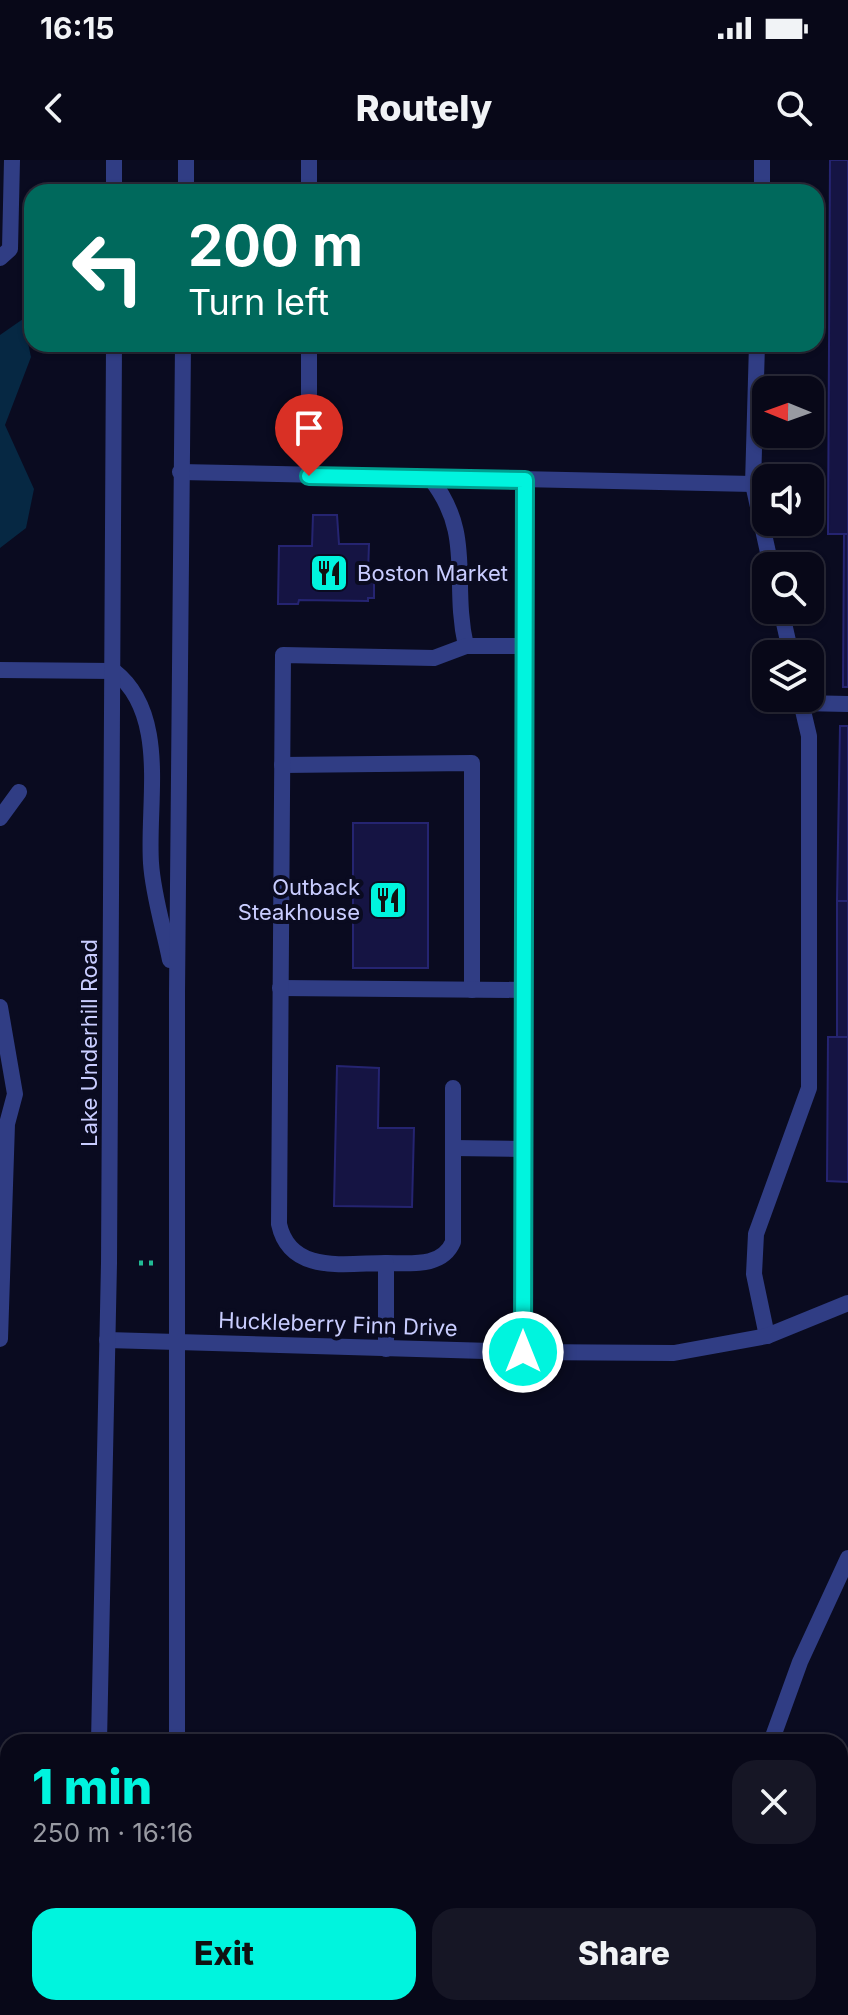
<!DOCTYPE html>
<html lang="en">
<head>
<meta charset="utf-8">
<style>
	body { margin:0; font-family:Inter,sans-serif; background:#161625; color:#f1f3f6; height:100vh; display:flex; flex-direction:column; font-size:30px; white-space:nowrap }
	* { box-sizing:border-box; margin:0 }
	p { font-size:26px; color:#989aa2 }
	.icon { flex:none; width:44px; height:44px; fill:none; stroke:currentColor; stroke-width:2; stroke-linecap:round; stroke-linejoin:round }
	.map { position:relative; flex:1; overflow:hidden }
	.details { position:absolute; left:0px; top:1574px; width:848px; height:282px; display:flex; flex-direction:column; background:#080818; border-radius:24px 24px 0 0; box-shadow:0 2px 6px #0004,0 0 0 2px #292937 }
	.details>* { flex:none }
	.hud { position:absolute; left:24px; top:24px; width:800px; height:168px; border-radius:24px; box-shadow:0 2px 6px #0004,0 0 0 2px #292937; background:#00695c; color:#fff; overflow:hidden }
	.needle { width:52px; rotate:271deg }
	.fabs { position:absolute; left:752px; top:216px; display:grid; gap:16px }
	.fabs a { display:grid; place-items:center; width:72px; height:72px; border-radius:16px; background:#080818; box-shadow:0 2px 6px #0004,0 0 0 2px #292937; font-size:40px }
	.pin { position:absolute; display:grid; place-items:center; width:68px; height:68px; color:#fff; margin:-82px -34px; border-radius:50% 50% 50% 0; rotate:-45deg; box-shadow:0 0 8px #0007 }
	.pin .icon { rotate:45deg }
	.me { position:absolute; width:88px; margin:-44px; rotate:0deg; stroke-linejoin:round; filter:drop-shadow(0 0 6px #0008) }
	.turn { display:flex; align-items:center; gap:28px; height:168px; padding:0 32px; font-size:36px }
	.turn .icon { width:104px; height:104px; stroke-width:2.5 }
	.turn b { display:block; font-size:56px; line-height:68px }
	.round { display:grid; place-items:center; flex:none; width:84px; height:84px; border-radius:24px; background:#161625 }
	.head { display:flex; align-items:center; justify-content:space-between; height:136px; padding:0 32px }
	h1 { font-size:48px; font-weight:800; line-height:60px; color:#00f4de }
	.cta { display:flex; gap:16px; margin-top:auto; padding:16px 32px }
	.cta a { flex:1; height:92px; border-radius:24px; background:#00f4de; color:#111; font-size:32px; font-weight:800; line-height:92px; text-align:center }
	.cta a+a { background:#161625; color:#f1f3f6 }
	.status { display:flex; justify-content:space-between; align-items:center; height:56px; padding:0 40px; background:#080818; direction:ltr }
	.status svg { height:22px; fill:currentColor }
	header { display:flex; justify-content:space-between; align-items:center; height:104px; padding:0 32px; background:#080818; font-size:36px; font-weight:800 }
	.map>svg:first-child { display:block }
	.water { fill:#062843 }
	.building { fill:#151443; stroke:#252471; stroke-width:2 }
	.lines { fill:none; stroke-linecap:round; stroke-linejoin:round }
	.path { stroke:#21bb95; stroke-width:5; stroke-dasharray:4 6; stroke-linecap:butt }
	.service { stroke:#303d84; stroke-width:16 }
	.minor { stroke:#303d84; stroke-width:16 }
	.tertiary { stroke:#303d84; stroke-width:16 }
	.route-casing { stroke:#009f90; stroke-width:20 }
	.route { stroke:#00f4de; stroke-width:14 }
	.labels { text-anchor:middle; stroke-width:8; stroke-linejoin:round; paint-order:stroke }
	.poi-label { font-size:22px; fill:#c9cdff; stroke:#0a0b20; text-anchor:start }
	.street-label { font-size:22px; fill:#c9cdff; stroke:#0a0b20 }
</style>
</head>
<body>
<div class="status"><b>16:15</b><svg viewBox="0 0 49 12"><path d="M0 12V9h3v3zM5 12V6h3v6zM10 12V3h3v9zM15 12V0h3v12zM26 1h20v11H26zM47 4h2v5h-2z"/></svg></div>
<header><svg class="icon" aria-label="back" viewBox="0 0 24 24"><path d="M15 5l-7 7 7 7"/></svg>Routely<svg class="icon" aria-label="search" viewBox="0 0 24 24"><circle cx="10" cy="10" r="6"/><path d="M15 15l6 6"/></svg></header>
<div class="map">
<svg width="848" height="1855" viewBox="0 0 848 1855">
	<rect width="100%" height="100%" fill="#0a0b20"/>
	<polygon class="water" points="23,159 31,197 5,265 34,329 26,368 0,388 0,175"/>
	<g class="building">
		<polygon points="830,0 848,0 848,374 828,374"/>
		<polygon points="313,355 337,355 339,384 369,384 368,414 374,414 374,438 368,438 368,441 299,440 298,444 278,444 279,386 312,386"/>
		<polygon points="844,374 848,374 848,527 843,527"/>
		<polygon points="840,566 848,566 848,741 837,741"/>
		<rect x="353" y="663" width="75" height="145"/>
		<rect x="837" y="741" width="11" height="136"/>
		<polygon points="828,877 848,877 848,1022 827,1021"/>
		<polygon points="337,906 379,908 378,968 414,968 412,1047 334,1046"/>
		<polygon points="0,1755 5,1755 5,1768 8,1768 6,1855 0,1855"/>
		<polygon points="0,1755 5,1755 5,1768 8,1768 6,1855 0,1855"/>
		<polygon points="407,1848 560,1853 561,1848 603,1848 603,1855 407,1855"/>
	</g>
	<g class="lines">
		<polyline class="path" points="139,1103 154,1103"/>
		<g class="service">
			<polyline points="309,0 309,32"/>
			<polyline points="762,32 762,0"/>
			<polyline points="0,98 10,89 12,0"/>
			<polyline points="309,184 309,316"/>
			<polyline points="757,184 753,324 771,406"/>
			<polyline points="180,312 753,324"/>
			<path d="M430,318C475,374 451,421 466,486"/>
			<polyline points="781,450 791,494"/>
			<polyline points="0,510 114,511"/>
			<polyline points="801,543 848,544"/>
			<polyline points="282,605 472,603 472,830"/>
			<polyline points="0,658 19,632"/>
			<polyline points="280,828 524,830"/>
			<polyline points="0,847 15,934 7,964 0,1179"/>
			<polyline points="453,988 524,989"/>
			<path d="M386,1103C410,1103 442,1108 453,1082V928"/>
			<polyline points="767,1176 754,1114 756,1074 809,928 809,576 800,538"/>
			<path d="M386,1189V1103C346,1103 290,1115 279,1064L283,495L434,498L466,486H525"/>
			<polyline points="523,1192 525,320"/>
			<polyline points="771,1582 800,1502 848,1398"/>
			<polyline points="0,1658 8,1658"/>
			<polyline points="362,1855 362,1848"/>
			<polyline points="706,1855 707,1848"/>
		</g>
		<polyline class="minor" points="107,1180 523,1192 674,1193 767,1176 848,1143"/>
		<g class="tertiary">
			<polyline points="114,0 114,32"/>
			<polyline points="186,32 186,0"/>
			<path d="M114,511C169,554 147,641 151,703C153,735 164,769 170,800"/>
			<polyline points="99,1582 109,1103 114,184"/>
			<polyline points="177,1582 177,833 183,184"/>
			<polyline points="94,1855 94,1848"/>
			<polyline points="174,1855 174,1848"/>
		</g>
	</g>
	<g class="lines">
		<g class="route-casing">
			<polyline id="route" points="309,316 525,320 523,1192"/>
		</g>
		<use href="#route" class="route"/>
	</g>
	<defs>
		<g id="restaurant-square" transform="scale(2)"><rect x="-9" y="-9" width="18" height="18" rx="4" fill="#00f4de" stroke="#0a0b20"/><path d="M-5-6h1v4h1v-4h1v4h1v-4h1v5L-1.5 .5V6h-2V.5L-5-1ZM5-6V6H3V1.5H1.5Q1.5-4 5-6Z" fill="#111"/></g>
	</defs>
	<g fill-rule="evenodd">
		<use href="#restaurant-square" x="329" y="413"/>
		<use href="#restaurant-square" x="388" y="740"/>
	</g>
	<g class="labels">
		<g class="poi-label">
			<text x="357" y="421">Boston Market</text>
			<text x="360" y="735" text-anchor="end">Outback<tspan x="360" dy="25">Steakhouse</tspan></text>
		</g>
		<g class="street-label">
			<text transform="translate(89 883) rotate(-90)" y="8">Lake Underhill Road</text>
			<text transform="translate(338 1164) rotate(2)" y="8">Huckleberry Finn Drive</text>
		</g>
	</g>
</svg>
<div class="fabs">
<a><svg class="needle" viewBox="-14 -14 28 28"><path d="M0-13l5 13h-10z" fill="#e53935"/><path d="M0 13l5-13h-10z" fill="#989aa2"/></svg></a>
<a><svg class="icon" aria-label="sound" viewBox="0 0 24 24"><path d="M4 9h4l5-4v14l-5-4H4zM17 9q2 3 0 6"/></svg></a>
<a><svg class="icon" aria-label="search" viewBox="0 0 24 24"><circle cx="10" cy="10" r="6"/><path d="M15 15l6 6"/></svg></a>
<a><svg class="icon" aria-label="layers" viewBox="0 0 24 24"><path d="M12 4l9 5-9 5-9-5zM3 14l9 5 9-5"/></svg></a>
</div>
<div class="pin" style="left:309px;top:316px;background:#d93025"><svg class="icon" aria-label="arrive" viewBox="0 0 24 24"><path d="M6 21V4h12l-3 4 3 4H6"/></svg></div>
<svg class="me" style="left:523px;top:1192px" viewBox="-20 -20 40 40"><circle r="17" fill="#00f4de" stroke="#fff" stroke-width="3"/><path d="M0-11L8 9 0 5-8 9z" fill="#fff"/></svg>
<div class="hud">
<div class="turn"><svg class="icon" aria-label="left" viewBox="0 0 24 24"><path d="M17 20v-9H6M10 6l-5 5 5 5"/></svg><div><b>200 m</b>Turn left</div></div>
</div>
<section class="details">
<div class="head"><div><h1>1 min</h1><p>250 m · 16:16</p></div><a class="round"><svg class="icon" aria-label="close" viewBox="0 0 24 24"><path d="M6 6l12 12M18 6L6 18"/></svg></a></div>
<div class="cta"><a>Exit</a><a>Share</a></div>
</section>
</div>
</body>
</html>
